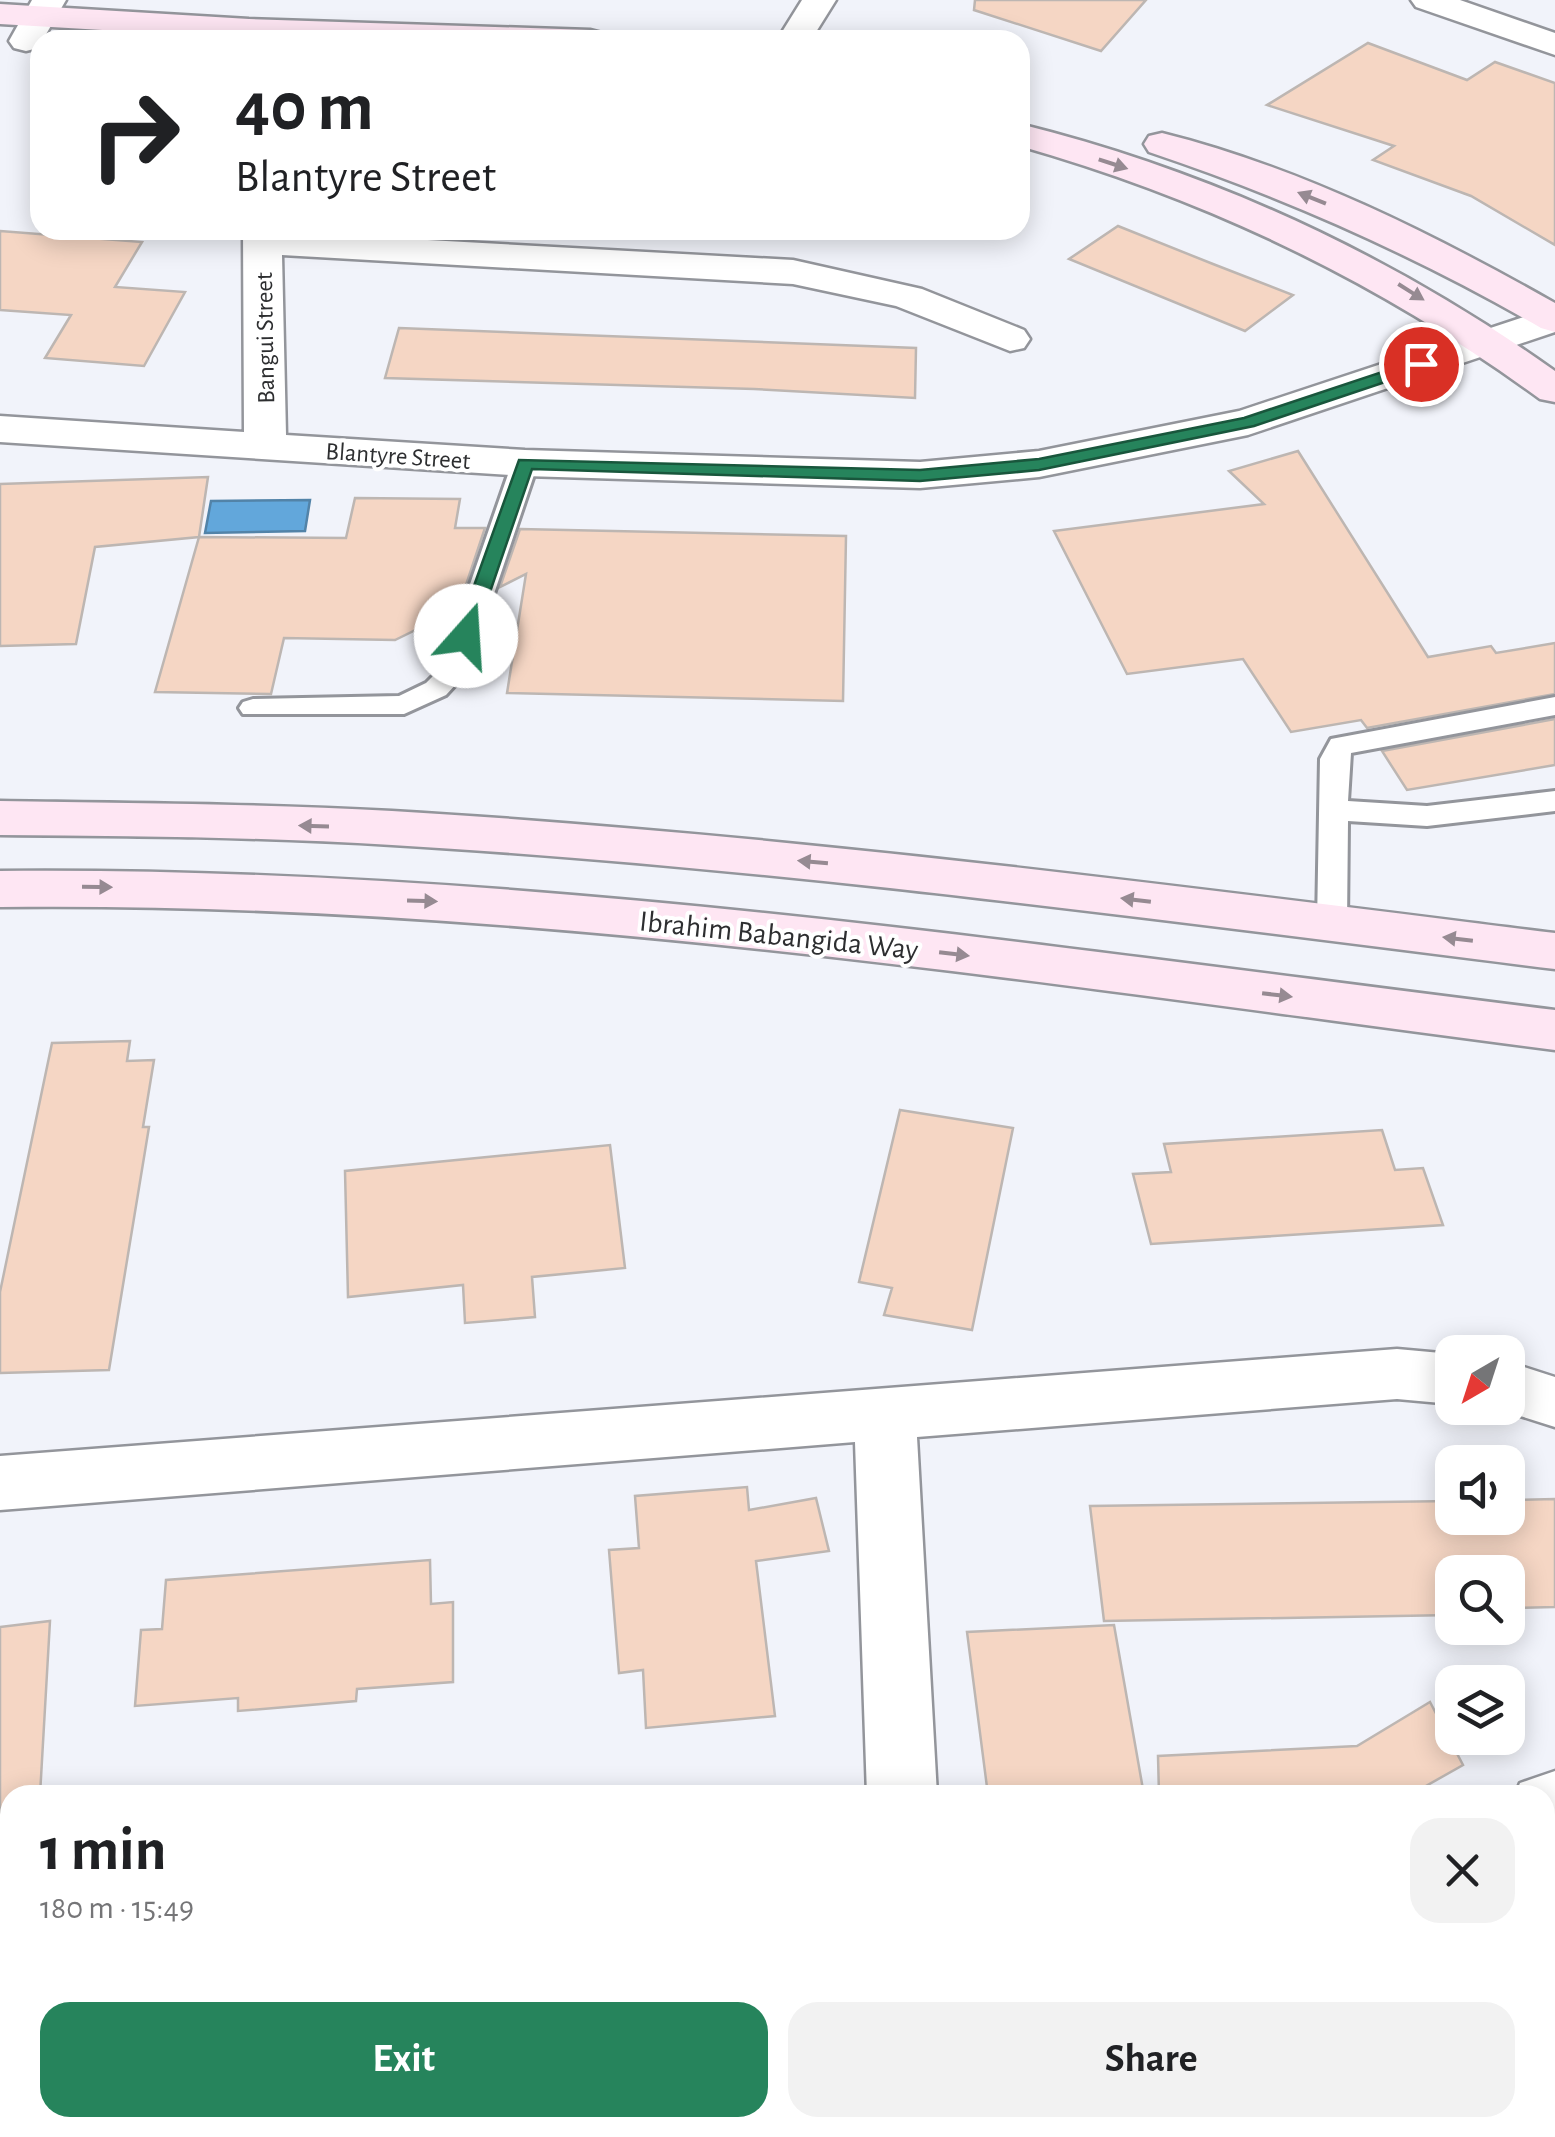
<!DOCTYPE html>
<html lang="en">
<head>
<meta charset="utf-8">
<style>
	body { margin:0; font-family:"Alegreya Sans",sans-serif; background:#f2f2f2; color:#202124; height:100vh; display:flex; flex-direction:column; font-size:38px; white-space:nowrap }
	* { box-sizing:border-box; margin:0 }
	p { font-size:32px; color:#757577 }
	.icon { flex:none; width:55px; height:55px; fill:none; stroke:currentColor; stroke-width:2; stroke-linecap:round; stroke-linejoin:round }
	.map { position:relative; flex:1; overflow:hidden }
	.panel { position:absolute; left:0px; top:1785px; width:1555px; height:352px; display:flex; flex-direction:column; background:#fff; border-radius:30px 30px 0 0; box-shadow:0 5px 25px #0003 }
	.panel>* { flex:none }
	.banner { position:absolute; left:30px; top:30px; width:1000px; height:210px; border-radius:30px; box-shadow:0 5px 25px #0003; background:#fff; color:#202124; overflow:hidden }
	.needle { width:65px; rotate:219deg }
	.tools { position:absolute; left:1435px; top:1335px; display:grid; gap:20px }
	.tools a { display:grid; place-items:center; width:90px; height:90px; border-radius:20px; background:#fff; box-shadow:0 5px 25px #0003; font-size:50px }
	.pin { position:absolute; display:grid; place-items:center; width:85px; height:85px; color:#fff; margin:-42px; border:5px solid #fff; border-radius:50%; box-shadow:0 2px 10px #0007 }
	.me { position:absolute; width:110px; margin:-55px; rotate:19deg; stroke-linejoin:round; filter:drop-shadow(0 0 8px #0008) }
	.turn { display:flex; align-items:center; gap:35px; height:210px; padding:0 40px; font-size:45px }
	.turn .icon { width:130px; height:130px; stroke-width:2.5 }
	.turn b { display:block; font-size:70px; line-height:85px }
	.round { display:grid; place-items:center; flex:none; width:105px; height:105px; border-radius:30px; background:#f2f2f2 }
	.overview { display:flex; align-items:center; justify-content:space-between; height:170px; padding:0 40px }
	h1 { font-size:60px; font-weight:600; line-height:75px }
	.cta { display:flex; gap:20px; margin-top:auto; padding:20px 40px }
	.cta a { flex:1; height:115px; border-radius:30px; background:#26845c; color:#fff; font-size:40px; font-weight:600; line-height:115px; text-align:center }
	.cta a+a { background:#f2f2f2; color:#202124 }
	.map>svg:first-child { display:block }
	.water { fill:#62a7db; stroke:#5283a8; stroke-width:2.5 }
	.building { fill:#f5d6c4; stroke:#bdb6b2; stroke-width:2.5 }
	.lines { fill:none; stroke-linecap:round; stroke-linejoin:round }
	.lane-casing { stroke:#93959b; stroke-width:6 }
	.street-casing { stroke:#93959b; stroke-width:5 }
	.secondary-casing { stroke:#93959b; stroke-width:5 }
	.lane { fill:#fff; fill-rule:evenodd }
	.street { fill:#fff; fill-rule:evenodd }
	.secondary { fill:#fee6f3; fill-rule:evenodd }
	.oneway { fill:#968a92 }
	.route { fill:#26845c; stroke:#19563c; stroke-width:2.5 }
	.labels { text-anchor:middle; stroke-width:8; stroke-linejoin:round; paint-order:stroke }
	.far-street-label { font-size:25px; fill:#2d2e30; stroke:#fff }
	.street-label { font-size:30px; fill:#2d2e30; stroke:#fff }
</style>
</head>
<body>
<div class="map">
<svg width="1555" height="2137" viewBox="0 0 1555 2137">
	<rect width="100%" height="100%" fill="#f1f3fa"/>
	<polygon class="water" points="310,500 305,531 205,533 211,501"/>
	<g class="building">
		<polygon points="975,0 1146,0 1101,51 974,10"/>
		<polygon points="1368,43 1467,80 1495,62 1555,83 1555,245 1471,196 1373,160 1394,146 1267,105"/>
		<polygon points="1118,226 1213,264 1293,295 1245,331 1069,259"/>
		<polygon points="0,231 142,242 115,287 185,292 144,366 45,358 71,315 0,310"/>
		<polygon points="399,328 916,348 915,398 754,389 385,378"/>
		<polygon points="1298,451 1428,657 1491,646 1496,653 1555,643 1555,694 1367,728 1361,720 1291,732 1243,659 1127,674 1054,531 1264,504 1229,471"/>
		<polygon points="208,477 199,537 95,547 76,644 0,646 0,484"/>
		<polygon points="355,498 460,499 455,528 485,528 458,609 395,640 284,638 271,694 155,692 199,537 346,538"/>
		<polygon points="520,529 846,536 843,701 507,693 526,574 500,587"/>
		<polygon points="1555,719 1555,765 1407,790 1382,751"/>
		<polygon points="130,1041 127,1061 154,1060 143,1127 149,1127 109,1370 0,1373 0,1292 52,1043"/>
		<polygon points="900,1110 1013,1128 972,1330 884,1315 892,1288 859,1282"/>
		<polygon points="1382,1130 1395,1170 1423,1168 1443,1225 1151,1244 1133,1174 1171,1172 1164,1144"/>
		<polygon points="610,1145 625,1268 532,1277 535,1317 465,1323 463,1285 348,1297 345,1171"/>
		<polygon points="747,1487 749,1510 816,1498 829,1551 756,1561 775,1716 646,1728 643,1670 619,1673 609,1550 639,1548 635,1496"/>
		<polygon points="1555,1499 1555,1607 1508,1608 1508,1572 1452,1572 1452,1615 1104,1621 1090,1506 1452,1501 1452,1518 1508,1518 1508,1500"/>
		<polygon points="430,1560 431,1604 453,1602 453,1682 357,1689 356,1701 238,1711 238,1698 135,1706 141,1630 162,1629 166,1580"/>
		<polygon points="50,1621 40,1795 10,1795 10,1824 0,1823 0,1627"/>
		<polygon points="1114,1625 1144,1795 988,1795 967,1632"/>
		<polygon points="1430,1702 1463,1765 1410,1795 1159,1795 1158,1756 1357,1746"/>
	</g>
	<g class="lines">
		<g class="lane-casing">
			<g id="lane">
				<polygon points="525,455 538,463 468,671 446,695 404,714 243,714 239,708 243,702 253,699 399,696 426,683 441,668 512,463"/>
				<polygon points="1555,697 1555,715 1351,753 1348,801 1427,806 1555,791 1555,811 1427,826 1348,821 1347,924 1343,932 1332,935 1321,932 1317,924 1320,759 1331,739"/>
			</g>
		</g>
		<g class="street-casing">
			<g id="street">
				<polygon points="32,0 66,0 38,48 26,51 14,48 9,41"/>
				<polygon points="802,0 836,0 811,40 777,40"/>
				<polygon points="1411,0 1460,0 1555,33 1555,55 1416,7"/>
				<polygon points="243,230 793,260 922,289 1024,330 1030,339 1024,348 1010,351 896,306 793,284 282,255 286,435 525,450 920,462 1039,451 1239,411 1554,307 1555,332 1248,435 1039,477 920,488 525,476 0,442 0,416 244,432"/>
				<polygon points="1397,1349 1452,1354 1452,1404 1397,1399 917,1437 937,1795 867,1795 855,1442 0,1510 0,1456"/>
				<polygon points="1508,1362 1555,1377 1555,1427 1495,1408 1508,1408"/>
				<polygon points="1555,1771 1555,1835 1545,1838 1545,1795 1515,1795 1520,1783"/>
				<polygon points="10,1956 10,2028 0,2030 0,1958"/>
				<polygon points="480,2128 612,2128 611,2137 484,2137"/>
				<polygon points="1171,2128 1247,2128 1244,2137 1168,2137"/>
			</g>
		</g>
		<g class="secondary-casing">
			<g id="secondary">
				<polygon points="0,4 249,19 590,30 602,33 607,40 272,40 0,24"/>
				<path d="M1020,124C1213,172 1393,256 1555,371V402L1540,399C1381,283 1210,200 1020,146Z"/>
				<path d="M1162,133C1299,167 1433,234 1555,303V332L1541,328C1416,256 1286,198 1149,152L1144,144L1149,136Z"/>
				<path d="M0,801C131,803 262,804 392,811C781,834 1168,885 1555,933V969C1168,921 782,868 392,845C262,837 131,836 0,835Z"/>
				<path d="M0,871C521,866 1039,946 1555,1010V1050C1039,983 521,901 0,907Z"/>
			</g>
		</g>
		<use href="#lane" class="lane"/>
		<use href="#street" class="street"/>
		<use href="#secondary" class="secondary"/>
	</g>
	<defs><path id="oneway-solid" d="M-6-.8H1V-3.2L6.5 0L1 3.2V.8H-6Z" transform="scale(2.5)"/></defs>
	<g class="oneway">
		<use href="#oneway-solid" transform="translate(1113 164) rotate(18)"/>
		<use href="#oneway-solid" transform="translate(1312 198) rotate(-158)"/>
		<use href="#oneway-solid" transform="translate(1411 292) rotate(32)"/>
		<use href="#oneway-solid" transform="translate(314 826) rotate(-178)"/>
		<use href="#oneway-solid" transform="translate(813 862) rotate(-175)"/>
		<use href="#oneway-solid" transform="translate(97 887) rotate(1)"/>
		<use href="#oneway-solid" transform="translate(1136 900) rotate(-173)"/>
		<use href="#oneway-solid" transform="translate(422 901) rotate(2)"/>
		<use href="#oneway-solid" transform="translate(1458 939) rotate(-173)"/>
		<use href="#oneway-solid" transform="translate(954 954) rotate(7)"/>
		<use href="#oneway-solid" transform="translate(1277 995) rotate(7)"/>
	</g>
	<polygon class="route" points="1421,359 1429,364 1427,368 1254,426 1039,470 920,481 532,469 475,636 466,642 456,636 519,460 920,470 1039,459 1244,418"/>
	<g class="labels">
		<g class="far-street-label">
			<text transform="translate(264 338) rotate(-91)" y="9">Bangui Street</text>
			<text transform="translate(398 455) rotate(4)" y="9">Blantyre Street</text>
		</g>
		<g class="street-label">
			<text transform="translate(779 935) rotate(6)" y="10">Ibrahim Babangida Way</text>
		</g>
	</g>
</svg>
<div class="tools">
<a><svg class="needle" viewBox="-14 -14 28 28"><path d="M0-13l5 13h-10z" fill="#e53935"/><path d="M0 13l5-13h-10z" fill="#757577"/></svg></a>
<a><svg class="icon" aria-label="sound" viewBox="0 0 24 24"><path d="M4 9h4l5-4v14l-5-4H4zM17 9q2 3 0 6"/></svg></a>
<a><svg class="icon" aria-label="search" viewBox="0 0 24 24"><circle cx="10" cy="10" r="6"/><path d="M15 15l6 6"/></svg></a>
<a><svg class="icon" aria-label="layers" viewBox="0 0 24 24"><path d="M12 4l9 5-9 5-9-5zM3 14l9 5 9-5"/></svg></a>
</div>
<div class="pin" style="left:1421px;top:364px;background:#d93025"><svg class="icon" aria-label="arrive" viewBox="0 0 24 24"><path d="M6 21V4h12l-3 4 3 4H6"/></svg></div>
<svg class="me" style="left:466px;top:636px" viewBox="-20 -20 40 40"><circle r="19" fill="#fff"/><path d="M0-13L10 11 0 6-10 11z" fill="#26845c"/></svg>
<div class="banner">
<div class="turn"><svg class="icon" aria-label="right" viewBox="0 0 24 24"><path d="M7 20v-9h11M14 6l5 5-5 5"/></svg><div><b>40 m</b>Blantyre Street</div></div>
</div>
<section class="panel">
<div class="overview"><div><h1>1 min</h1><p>180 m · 15:49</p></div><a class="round"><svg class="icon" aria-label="close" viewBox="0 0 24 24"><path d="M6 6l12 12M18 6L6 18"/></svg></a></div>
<div class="cta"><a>Exit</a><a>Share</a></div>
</section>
</div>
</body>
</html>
